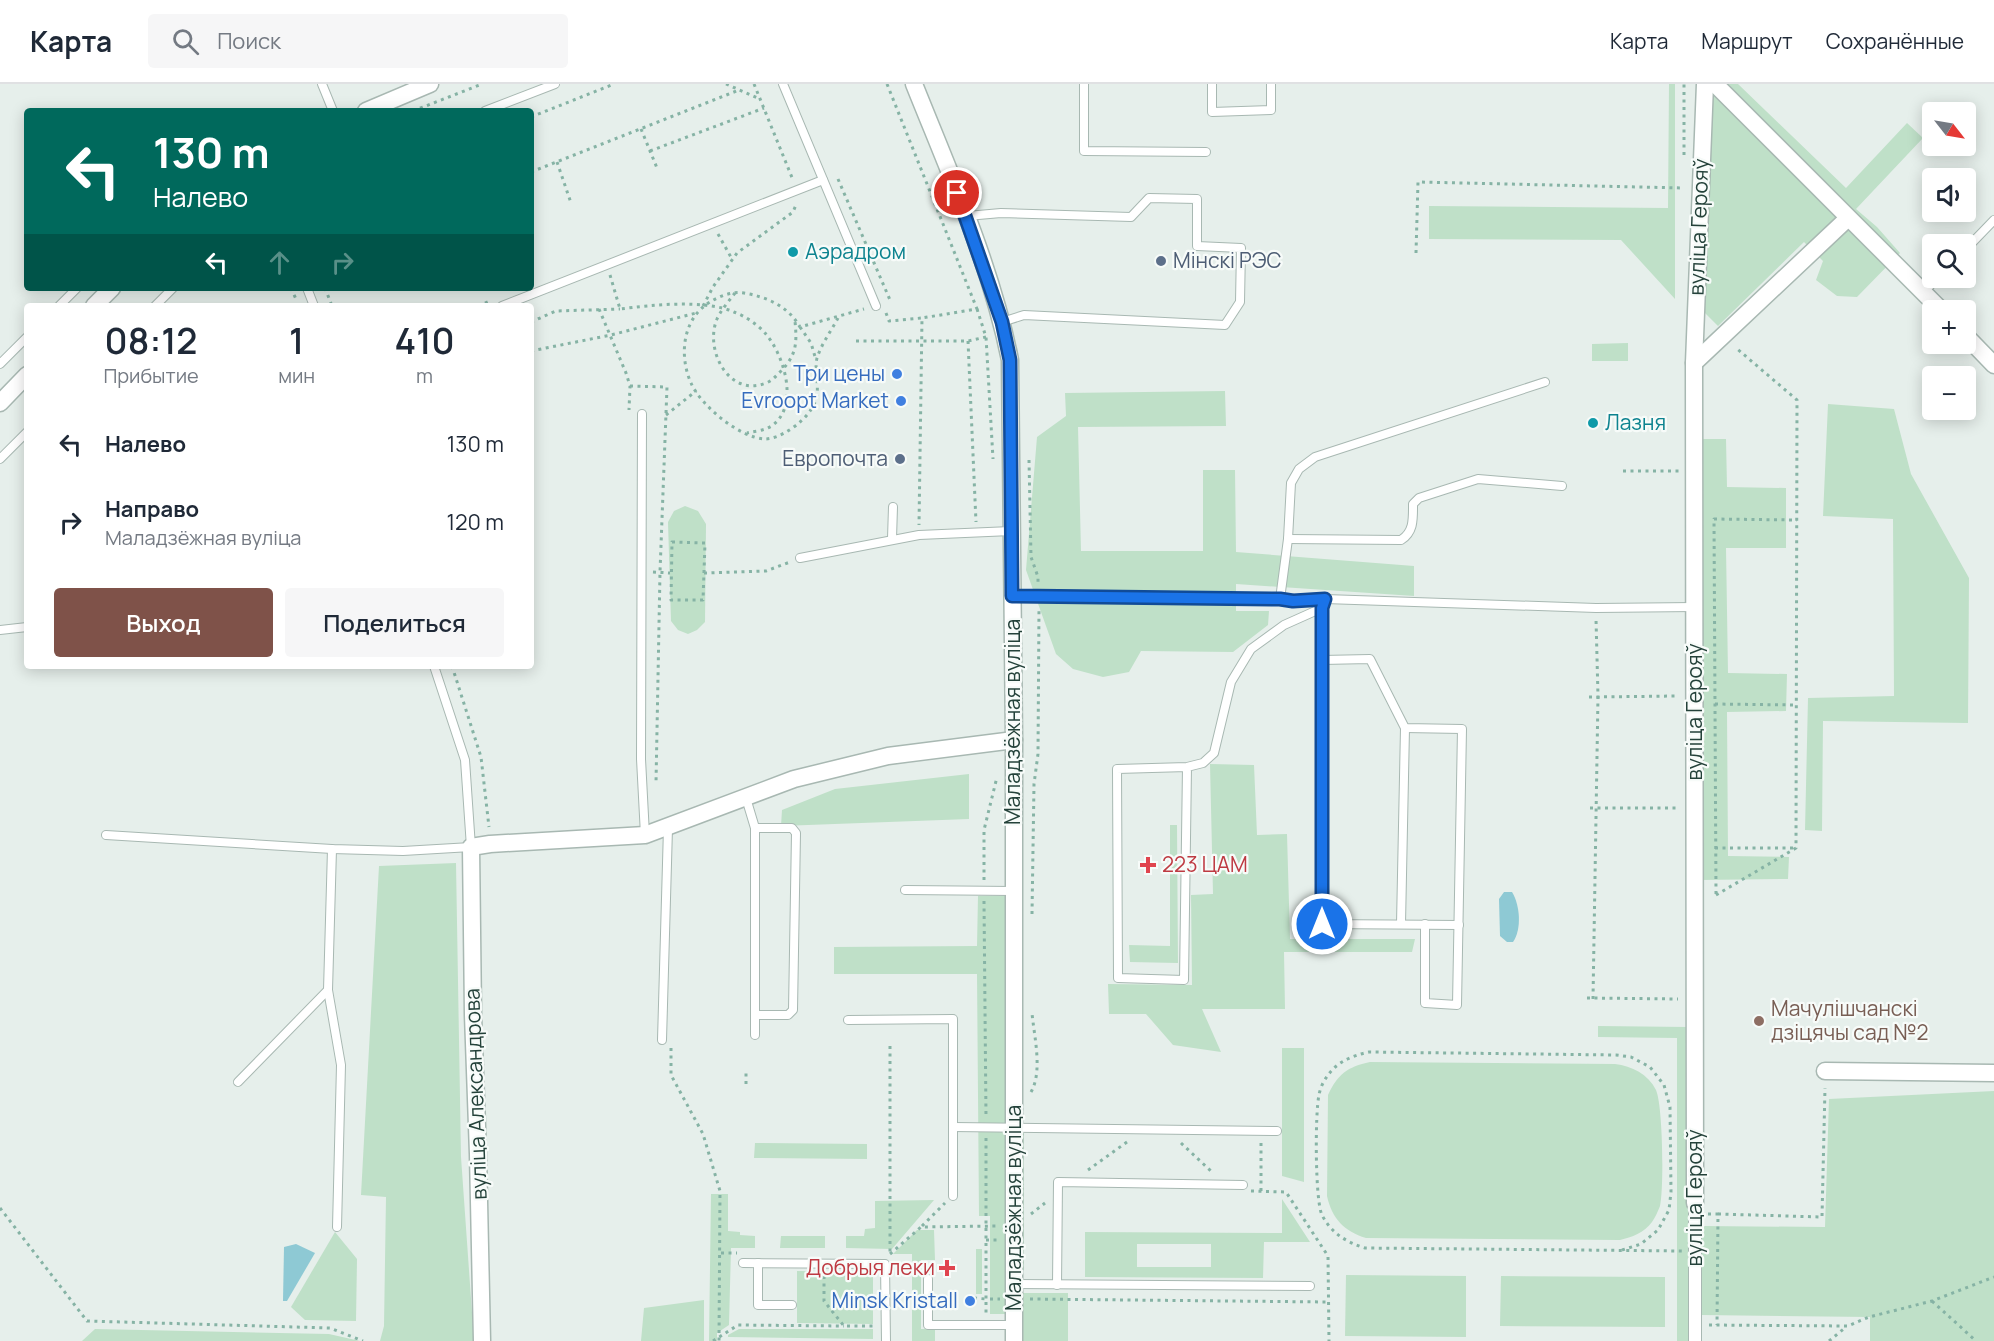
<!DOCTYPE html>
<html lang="ru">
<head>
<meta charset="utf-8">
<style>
	body { margin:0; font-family:Manrope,sans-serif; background:#f6f6f7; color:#1f2937; height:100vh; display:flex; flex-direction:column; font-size:22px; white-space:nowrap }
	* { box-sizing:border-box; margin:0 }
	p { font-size:20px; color:#747a83 }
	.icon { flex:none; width:33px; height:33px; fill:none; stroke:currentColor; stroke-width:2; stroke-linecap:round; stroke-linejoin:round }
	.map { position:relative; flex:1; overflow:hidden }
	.sheet { position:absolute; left:24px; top:219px; width:510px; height:366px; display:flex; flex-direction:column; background:#fff; border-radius:6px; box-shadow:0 3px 15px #0003 }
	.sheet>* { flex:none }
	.hud { position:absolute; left:24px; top:24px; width:510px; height:183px; border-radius:6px; box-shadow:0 3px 15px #0003; background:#00695c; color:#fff; overflow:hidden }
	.needle { width:39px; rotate:121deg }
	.tools { position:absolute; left:1922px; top:18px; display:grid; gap:12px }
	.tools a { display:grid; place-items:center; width:54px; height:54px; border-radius:6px; background:#fff; box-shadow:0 3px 15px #0003; font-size:30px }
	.pin { position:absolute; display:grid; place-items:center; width:51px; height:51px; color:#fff; margin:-26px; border:3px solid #fff; border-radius:50%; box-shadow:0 2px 6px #0007 }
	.me { position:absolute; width:66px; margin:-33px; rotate:0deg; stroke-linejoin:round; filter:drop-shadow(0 0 4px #0008) }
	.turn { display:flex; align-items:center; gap:21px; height:126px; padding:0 30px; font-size:27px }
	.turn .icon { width:78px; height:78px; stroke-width:2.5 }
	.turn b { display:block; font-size:42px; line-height:51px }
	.lanes { display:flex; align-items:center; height:57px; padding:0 30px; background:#0003; justify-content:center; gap:30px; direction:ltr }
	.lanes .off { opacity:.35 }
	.eta { display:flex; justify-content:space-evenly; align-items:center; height:102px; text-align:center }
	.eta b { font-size:36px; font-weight:600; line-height:42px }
	.cta { display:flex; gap:12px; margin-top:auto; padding:12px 30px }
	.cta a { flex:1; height:69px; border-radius:6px; background:#7f5249; color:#fff; font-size:24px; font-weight:600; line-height:69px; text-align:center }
	.cta a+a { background:#f6f6f7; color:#1f2937 }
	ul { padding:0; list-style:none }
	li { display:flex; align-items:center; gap:18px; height:78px; padding:0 30px }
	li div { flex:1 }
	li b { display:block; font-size:22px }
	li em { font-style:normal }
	header { display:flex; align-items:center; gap:36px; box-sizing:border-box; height:84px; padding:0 30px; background:#fff; border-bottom:2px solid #e0e1e3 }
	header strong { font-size:28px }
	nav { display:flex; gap:33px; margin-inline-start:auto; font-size:21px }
	.search { width:420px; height:54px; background:#f6f6f7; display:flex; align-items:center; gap:15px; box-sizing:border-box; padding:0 21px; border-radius:6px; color:#747a83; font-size:22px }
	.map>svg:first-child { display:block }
	.green { fill:#bfe0c8; fill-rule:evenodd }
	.water { fill:#8ec9d4 }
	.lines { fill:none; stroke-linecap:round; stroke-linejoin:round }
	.service-casing { stroke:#a8b8b2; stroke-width:10 }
	.pedestrian-casing { stroke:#a8b8b2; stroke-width:14 }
	.minor-casing { stroke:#a8b8b2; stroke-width:19 }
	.path { stroke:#86b3a5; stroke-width:3; stroke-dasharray:3 4.5; stroke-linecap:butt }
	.service { stroke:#fff; stroke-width:8 }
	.pedestrian { stroke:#fff; stroke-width:12 }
	.minor { stroke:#fff; stroke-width:16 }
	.route-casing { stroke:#114b97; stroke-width:15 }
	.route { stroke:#1a73e8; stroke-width:10 }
	.culture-dot { fill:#0f9aa8; stroke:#f7fbf9; stroke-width:2 }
	.service-dot { fill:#5c6f8a; stroke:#f7fbf9; stroke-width:2 }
	.shop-dot { fill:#3f7fe0; stroke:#f7fbf9; stroke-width:2 }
	.health-dot { fill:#e0444e; stroke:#f7fbf9; stroke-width:2 }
	.education-dot { fill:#8d6e63; stroke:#f7fbf9; stroke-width:2 }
	.labels { text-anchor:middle; stroke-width:4.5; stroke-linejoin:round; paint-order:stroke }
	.street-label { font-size:21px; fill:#24423a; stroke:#f7fbf9 }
	.culture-label { font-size:21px; fill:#0d838f; stroke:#f7fbf9; text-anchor:start }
	.service-label { font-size:21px; fill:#4e5e75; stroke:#f7fbf9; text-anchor:start }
	.shop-label { font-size:21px; fill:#366cbe; stroke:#f7fbf9; text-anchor:end }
	.health-label { font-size:21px; fill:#be3a42; stroke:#f7fbf9; text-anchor:start }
	.education-label { font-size:21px; fill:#785e54; stroke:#f7fbf9; text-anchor:start }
</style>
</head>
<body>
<header>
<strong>Карта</strong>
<div class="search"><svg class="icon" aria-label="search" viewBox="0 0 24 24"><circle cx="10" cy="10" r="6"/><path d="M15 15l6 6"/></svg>Поиск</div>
<nav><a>Карта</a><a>Маршрут</a><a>Сохранённые</a></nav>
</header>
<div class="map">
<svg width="1994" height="1257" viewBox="0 0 1994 1257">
	<rect width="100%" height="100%" fill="#e6efeb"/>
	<g class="green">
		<polygon points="1669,0 1675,0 1675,215 1621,156 1429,155 1429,122 1668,124"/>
		<polygon points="1708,0 1738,0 1846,104 1907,39 1923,54 1856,125 1877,143 1900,169 1857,213 1837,212 1816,196 1823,177 1804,158 1718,242 1703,227"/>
		<polygon points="1628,259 1628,277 1592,277 1592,260"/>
		<polygon points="1225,307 1226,342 1078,343 1081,467 1203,467 1203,386 1235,386 1236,468 1414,482 1414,512 1236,500 1236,527 1269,527 1268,541 1233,568 1141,567 1129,588 1103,593 1073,585 1056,570 1026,486 1037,353 1066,332 1065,309"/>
		<polygon points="1828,320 1894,325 1911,390 1969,494 1968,639 1823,637 1822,747 1805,746 1808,614 1894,612 1893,435 1823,432"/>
		<polygon points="1701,355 1726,355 1727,403 1786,404 1786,464 1726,464 1728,589 1787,590 1786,627 1727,628 1728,772 1789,773 1788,795 1700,796"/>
		<polygon points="685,422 698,427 706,440 705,538 697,546 688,550 678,546 671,537 668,438 674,427"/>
		<polygon points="1210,680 1254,681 1257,751 1287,750 1290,855 1415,855 1412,868 1284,868 1285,925 1202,925 1221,968 1173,961 1146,930 1109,930 1108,900 1192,901 1191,811 1213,810"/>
		<polygon points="969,690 969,735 781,742 782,726 835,705"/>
		<polygon points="1170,741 1177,741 1178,879 1130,878 1129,861 1170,862"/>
		<polygon points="456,779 461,1073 474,1257 380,1257 384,1242 386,1113 361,1111 379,782"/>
		<polygon points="978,812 1007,812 1009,1230 990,1230 990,1132 979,1132 977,890 834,890 834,863 977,862"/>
		<polygon points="1598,942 1688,943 1688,1257 1677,1257 1677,954 1598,953"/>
		<polygon points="1282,964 1304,964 1304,1098 1282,1092"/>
		<path d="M1370,978L1615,980C1632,982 1648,990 1656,1006C1663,1022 1664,1104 1660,1122C1658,1127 1655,1134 1652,1138C1644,1149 1632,1153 1620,1156L1366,1154C1344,1147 1332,1135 1327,1112L1328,1011C1338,990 1347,983 1370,978Z"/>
		<polygon points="1994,1007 1994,1257 1870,1257 1870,1233 1702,1231 1702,1142 1825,1143 1829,1015"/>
		<rect x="1019" y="1048" width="5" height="138"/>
		<polygon points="755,1059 867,1060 867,1075 754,1074"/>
		<polygon points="711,1110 728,1110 728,1147 740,1148 740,1151 755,1152 755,1164 731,1164 729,1241 717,1249 717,1257 709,1257"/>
		<path d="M1282,1115L1310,1158H1264L1263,1194L1085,1193V1148L1282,1149ZM1137,1160H1211V1183H1137Z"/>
		<polygon points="934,1116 892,1165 846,1164 846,1152 864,1152 865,1145 875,1144 875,1117"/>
		<polygon points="917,1146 934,1146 935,1176 921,1176 921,1245 935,1245 935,1257 912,1257 912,1170 893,1170"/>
		<polygon points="335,1148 357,1175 356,1237 305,1236 291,1223"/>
		<polygon points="781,1152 825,1152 825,1164 780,1164"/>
		<rect x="976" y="1165" width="6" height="45"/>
		<polygon points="797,1187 873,1188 873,1240 797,1239"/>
		<polygon points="1346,1191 1466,1192 1466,1253 1345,1252"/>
		<polygon points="1501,1192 1665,1193 1665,1243 1500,1242"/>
		<rect x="1019" y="1209" width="49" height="48"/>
		<polygon points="704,1216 704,1257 641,1257 644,1224"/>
		<polygon points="95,1245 329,1250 360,1257 82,1257"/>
		<polygon points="739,1245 873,1245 873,1255 728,1253 728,1251"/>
	</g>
	<g class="water">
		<path d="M1504,808H1512C1520,821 1522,845 1513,858H1507L1500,852L1499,815Z"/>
		<polygon points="296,1160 315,1169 287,1217 283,1217 284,1163"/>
	</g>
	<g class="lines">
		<g class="service-casing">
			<g id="service">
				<polyline points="322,0 333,27"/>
				<polyline points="783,0 876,222"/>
				<polyline points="1084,0 1084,67 1206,68"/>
				<polyline points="1212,0 1212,28 1271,26 1271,0"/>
				<polyline points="485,27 555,0"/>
				<polyline points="967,132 1001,129 1131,133 1149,114 1197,115 1197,162 1241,164 1240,218 1225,241 1024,231 1002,238"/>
				<polyline points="1965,166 1994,136"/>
				<polyline points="307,204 314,222"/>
				<polyline points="1923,208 1938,194"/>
				<polyline points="59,222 77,204"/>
				<polyline points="155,222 173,204"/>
				<polyline points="502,222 823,96"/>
				<polyline points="0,280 27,253"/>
				<polyline points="642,330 641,675 645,751"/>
				<polyline points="0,375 27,348"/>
				<polyline points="892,455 893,423"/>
				<path d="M1288,455L1401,456C1414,448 1413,435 1413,420L1419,414L1478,395L1562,402"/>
				<polyline points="800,474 919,451 1011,447"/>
				<polyline points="1012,512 1280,515 1293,517 1325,515 1596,524 1695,523"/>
				<polyline points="1280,515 1288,455 1291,399 1299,385 1315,373 1545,298"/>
				<polyline points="1322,524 1322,840 1459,841"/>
				<polyline points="0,546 27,543"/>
				<polyline points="1322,576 1370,575 1405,644 1462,645 1457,921 1425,919 1425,840"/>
				<polyline points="1187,683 1184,896 1118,894 1117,685 1187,683 1203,679 1214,669 1231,598 1251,565 1284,541 1322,524 1325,515"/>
				<polyline points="746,714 755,744 755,951"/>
				<polyline points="755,744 792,744 796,749 793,926 788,931 755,931"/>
				<polyline points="106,751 332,765 403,767 471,763 465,676 434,582"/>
				<polyline points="905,806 1013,807"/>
				<polyline points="1401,840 1405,644"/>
				<polyline points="328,906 341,981 337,1143"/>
				<polyline points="848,936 953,935 953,1112"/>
				<polyline points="662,956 668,744"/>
				<polyline points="238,998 328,906 332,765"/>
				<polyline points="953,1043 1277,1047"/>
				<polyline points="743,1179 885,1180 886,1257"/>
				<polyline points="758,1179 758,1221 792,1221"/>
				<polyline points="928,1195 928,1241 1014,1241"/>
				<polyline points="1014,1200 1310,1202"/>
				<polyline points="1057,1201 1058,1098 1243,1101"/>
			</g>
		</g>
		<g class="pedestrian-casing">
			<polyline id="pedestrian" points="1695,1257 1695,1119"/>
		</g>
		<g class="minor-casing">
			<g id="minor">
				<path d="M914,0C950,90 991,181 1010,276L1014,656V1257"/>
				<polyline points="1715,0 1941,226"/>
				<polyline points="366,27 430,0"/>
				<polyline points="94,222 112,204"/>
				<polyline points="1965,251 1994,281"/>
				<polyline points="1694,279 1847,135"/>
				<polyline points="0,319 27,291"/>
				<polyline points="1825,987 1994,989"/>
				<polyline points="1695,1119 1694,279 1705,0"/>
				<polyline points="482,1257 478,1070 473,931 471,763 490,760 645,751 794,695 888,672 1014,656"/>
			</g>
		</g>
		<g class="path">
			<polyline points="726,0 760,15"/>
			<polyline points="754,0 793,96"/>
			<polyline points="887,0 977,225 922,234"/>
			<polyline points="413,27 482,0"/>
			<polyline points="531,33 614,0"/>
			<polyline points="641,45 657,84"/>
			<polyline points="650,67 764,24"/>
			<polyline points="1684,71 1684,0"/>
			<polyline points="557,78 571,119"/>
			<polyline points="531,88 739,6"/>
			<polyline points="838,95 890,216 888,217"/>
			<polyline points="718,150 732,175"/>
			<polyline points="1416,169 1418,98 1684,104"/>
			<path d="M610,191L620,225C652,221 704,215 734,228C745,232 757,240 765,249C783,269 800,320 773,341C765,347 755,347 747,349"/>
			<polyline points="291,204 296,215"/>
			<polyline points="325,204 332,222"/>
			<path d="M735,209C729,217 721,226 717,235C704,266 729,314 766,299C772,297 776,292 780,288C797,271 797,259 795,237"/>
			<polyline points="478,222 490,217"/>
			<polyline points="703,222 713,203 737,169 793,128 796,121"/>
			<polyline points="599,225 626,289 630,302 629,326"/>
			<polyline points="977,225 986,253 993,375"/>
			<polyline points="886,229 889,237 922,234 919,441"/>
			<path d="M838,234C831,247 821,261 817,274C813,290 824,309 810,327C802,339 780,355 765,355C740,354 701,322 691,299C679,272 682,235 710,218C720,212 732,207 744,209C767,213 788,222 800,243L864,225"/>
			<polyline points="531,238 556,227 620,225"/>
			<polyline points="800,243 811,259 816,276"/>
			<polyline points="856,257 968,257 986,253"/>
			<polyline points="968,257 976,438"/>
			<polyline points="531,267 611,251 696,229"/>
			<polyline points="630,302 667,303 660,488 656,699"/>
			<polyline points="666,331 696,307"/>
			<polyline points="1029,376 1031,473 1038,493 1038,500"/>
			<polyline points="1623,387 1679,387"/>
			<polygon points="672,458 705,459 703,516 671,516"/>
			<polyline points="653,488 670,489"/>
			<polyline points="704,489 766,487 790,478"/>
			<polyline points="452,582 481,673 489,743"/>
			<polyline points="1589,613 1678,612"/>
			<polyline points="1715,620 1797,621"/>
			<polyline points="1590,724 1678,724"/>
			<polyline points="1715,764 1794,764"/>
			<polyline points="984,796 984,746 997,693"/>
			<polyline points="1716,810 1714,435 1797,436"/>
			<polyline points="1716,811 1796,764 1797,316 1735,263"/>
			<polyline points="984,817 986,1033"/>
			<polyline points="1032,830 1034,700 1038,670 1039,524"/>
			<polyline points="1587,914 1678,915"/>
			<polyline points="1593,915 1598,612 1596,535"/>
			<polyline points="890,962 890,1169"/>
			<polyline points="671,964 671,991 703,1050 720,1107 719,1257"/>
			<polyline points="746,1000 746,988"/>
			<path d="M1031,1008C1043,987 1034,952 1032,929"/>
			<polyline points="986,1054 986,1215 1000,1215"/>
			<polyline points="1181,1059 1213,1089"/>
			<polyline points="1261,1059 1261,1108"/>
			<polyline points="1088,1086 1127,1058"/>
			<polyline points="1251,1107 1286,1108 1328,1172 1329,1257"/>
			<polyline points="0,1124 87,1237 330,1244 363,1257"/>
			<polyline points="1031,1130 1045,1119"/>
			<polyline points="1708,1130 1718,1130 1717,1241"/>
			<polyline points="1718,1130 1822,1133 1825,1004"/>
			<polyline points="922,1142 945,1119"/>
			<polyline points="986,1156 999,1156"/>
			<path d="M1622,1166L1641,1160L1658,1146L1669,1126L1671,1108L1670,1023L1664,1001L1650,983L1631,973L1616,971L1369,968C1351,972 1336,978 1326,994C1323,998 1320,1005 1319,1011C1315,1028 1315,1117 1322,1131C1331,1149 1346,1158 1365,1164L1683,1167"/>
			<polyline points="721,1169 737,1169"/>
			<polyline points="890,1170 921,1143 999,1142"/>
			<polyline points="824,1192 824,1217 844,1242 874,1242"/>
			<polyline points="974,1214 986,1215 986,1229"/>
			<polyline points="1030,1215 1328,1218"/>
			<polyline points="1932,1217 1976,1257"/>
			<polyline points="1709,1241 1848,1242 1869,1233 1932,1217 1994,1193"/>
			<polyline points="713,1257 738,1241 844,1242"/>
			<polyline points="1829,1257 1846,1243"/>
		</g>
		<use href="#service" class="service"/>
		<use href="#pedestrian" class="pedestrian"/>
		<use href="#minor" class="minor"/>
	</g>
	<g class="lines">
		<g class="route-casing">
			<polyline id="route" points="957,109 1002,238 1010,276 1012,512 1280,515 1293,517 1325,515 1322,524 1322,840"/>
		</g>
		<use href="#route" class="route"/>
	</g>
	<g class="culture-dot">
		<circle cx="793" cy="168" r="6"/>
		<circle cx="1593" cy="339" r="6"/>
	</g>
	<g class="service-dot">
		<circle cx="1161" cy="177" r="6"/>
		<circle cx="900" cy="375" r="6"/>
	</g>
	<g class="shop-dot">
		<circle cx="897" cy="290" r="6"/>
		<circle cx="901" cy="317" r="6"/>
		<circle cx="970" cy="1217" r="6"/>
	</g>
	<g class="health-dot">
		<path d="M1145 772h6v6h6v6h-6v6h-6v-6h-6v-6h6z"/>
		<path d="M944 1175h6v6h6v6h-6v6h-6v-6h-6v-6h6z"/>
	</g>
	<circle class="education-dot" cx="1759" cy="937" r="6"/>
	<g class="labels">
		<g class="street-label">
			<text transform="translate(1699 143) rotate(-88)" y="7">вуліца Герояў</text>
			<text transform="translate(1695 628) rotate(-90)" y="7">вуліца Герояў</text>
			<text transform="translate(1013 638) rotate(-90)" y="7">Маладзёжная вуліца</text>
			<text transform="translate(476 1010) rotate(-92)" y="7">вуліца Александрова</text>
			<text transform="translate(1695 1114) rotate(-90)" y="7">вуліца Герояў</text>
			<text transform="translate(1014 1124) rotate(-90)" y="7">Маладзёжная вуліца</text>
		</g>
		<g class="culture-label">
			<text x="805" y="175">Аэрадром</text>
			<text x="1605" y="346">Лазня</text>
		</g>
		<g class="service-label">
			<text x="1173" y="184">Мінскі РЭС</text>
			<text x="888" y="382" text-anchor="end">Европочта</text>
		</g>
		<g class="shop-label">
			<text x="885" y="297">Три цены</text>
			<text x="889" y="324">Evroopt Market</text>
			<text x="958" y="1224">Minsk Kristall</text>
		</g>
		<g class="health-label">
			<text x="1162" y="788">223 ЦAM</text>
			<text x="935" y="1191" text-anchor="end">Добрыя леки</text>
		</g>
		<g class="education-label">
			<text x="1771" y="932">Мачулішчанскі<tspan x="1771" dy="24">дзіцячы сад №2</tspan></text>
		</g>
	</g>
</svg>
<div class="tools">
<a><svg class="needle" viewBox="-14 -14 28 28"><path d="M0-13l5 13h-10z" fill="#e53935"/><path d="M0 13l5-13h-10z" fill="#747a83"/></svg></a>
<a><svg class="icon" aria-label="sound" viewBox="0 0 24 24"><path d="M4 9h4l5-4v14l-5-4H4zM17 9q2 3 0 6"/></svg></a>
<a><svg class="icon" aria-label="search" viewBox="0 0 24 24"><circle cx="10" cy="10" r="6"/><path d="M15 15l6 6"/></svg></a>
<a>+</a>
<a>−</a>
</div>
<div class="pin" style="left:957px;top:109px;background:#d93025"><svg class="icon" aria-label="arrive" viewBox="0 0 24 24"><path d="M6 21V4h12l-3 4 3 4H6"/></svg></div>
<svg class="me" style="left:1322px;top:840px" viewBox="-20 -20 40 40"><circle r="17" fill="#1a73e8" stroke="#fff" stroke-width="3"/><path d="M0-11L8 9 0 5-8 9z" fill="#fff"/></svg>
<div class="hud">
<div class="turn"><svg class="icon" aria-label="left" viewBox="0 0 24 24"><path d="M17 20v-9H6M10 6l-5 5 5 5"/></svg><div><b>130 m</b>Налево</div></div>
<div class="lanes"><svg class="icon" aria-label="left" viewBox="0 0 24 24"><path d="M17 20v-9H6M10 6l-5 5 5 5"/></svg><svg class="icon off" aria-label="ahead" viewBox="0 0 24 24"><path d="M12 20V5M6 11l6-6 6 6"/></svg><svg class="icon off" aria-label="right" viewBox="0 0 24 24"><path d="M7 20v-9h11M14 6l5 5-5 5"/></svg></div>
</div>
<section class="sheet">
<div class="eta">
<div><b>08:12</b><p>Прибытие</p></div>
<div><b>1</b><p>мин</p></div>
<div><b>410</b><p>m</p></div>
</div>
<ul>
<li><svg class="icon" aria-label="left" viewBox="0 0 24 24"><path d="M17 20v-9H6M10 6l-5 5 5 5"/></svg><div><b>Налево</b></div><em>130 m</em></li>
<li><svg class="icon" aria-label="right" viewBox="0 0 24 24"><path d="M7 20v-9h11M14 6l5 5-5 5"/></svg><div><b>Направо</b><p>Маладзёжная вуліца</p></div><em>120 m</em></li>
</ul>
<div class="cta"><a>Выход</a><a>Поделиться</a></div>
</section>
</div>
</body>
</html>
